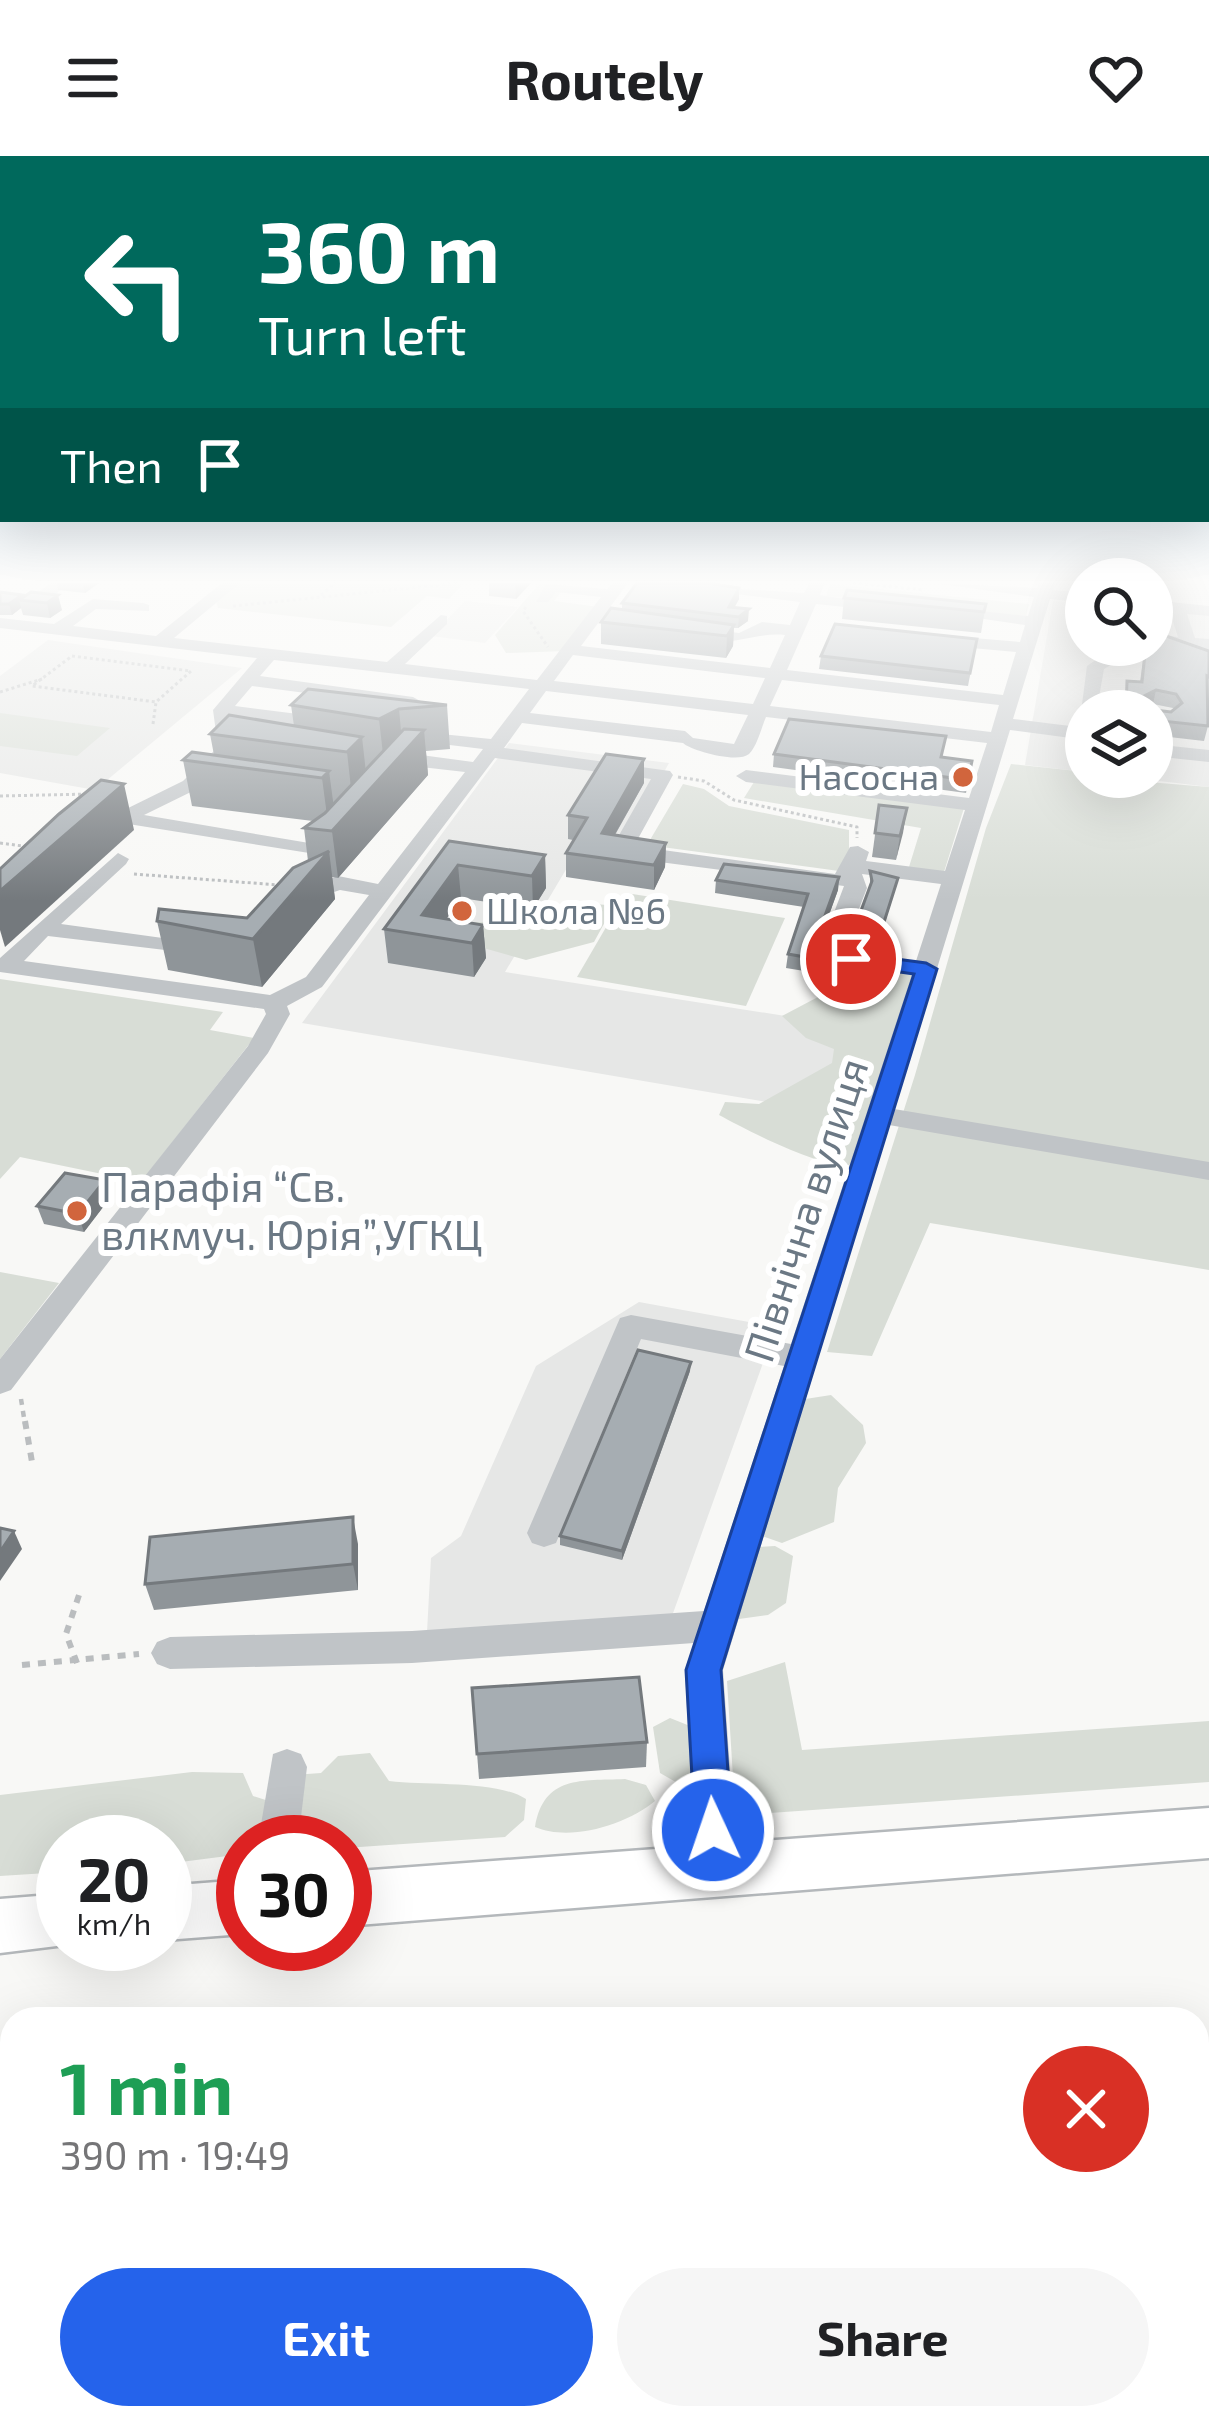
<!DOCTYPE html>
<html lang="en">
<head>
<meta charset="utf-8">
<style>
	body { margin:0; font-family:"Exo 2",sans-serif; background:#f6f6f6; color:#202124; height:100vh; display:flex; flex-direction:column; font-size:45px; white-space:nowrap }
	* { box-sizing:border-box; margin:0 }
	p { font-size:39px; color:#757577 }
	.icon { flex:none; width:66px; height:66px; fill:none; stroke:currentColor; stroke-width:2; stroke-linecap:round; stroke-linejoin:round }
	.map { position:relative; flex:1; overflow:hidden }
	.panel { position:absolute; left:0px; top:1851px; width:1209px; height:423px; display:flex; flex-direction:column; background:#fff; border-radius:36px 36px 0 0; box-shadow:0 12px 48px #0002 }
	.panel>* { flex:none }
	.top-card { position:absolute; left:0px; top:0px; width:1209px; height:366px; box-shadow:0 12px 48px #0002; background:#00695c; color:#fff; overflow:hidden }
	.fabs { position:absolute; left:1065px; top:402px; display:grid; gap:24px }
	.fabs a { display:grid; place-items:center; width:108px; height:108px; border-radius:50%; background:#fff; box-shadow:0 12px 48px #0002; font-size:60px }
	.speed { position:absolute; left:36px; top:1659px; display:flex; gap:24px; font-size:60px; font-weight:700; text-align:center }
	.speed>* { display:grid; place-content:center; width:156px; height:156px; border-radius:50%; background:#fff; box-shadow:0 12px 48px #0002; line-height:1 }
	.speed small { font-size:30px; font-weight:400 }
	.speed .limit { border:18px solid #d22; background:#fff; color:#111 }
	.pin { position:absolute; display:grid; place-items:center; width:102px; height:102px; color:#fff; margin:-51px; border:6px solid #fff; border-radius:50%; box-shadow:0 3px 12px #0007 }
	.me { position:absolute; width:132px; margin:-66px; rotate:357deg; stroke-linejoin:round; filter:drop-shadow(0 0 9px #0008) }
	.turn { display:flex; align-items:center; gap:42px; height:252px; padding:0 60px; font-size:54px }
	.turn .icon { width:156px; height:156px; stroke-width:2.5 }
	.turn b { display:block; font-size:84px; line-height:102px }
	.then { display:flex; align-items:center; height:114px; padding:0 60px; background:#0003; gap:24px; font-size:45px }
	.round { display:grid; place-items:center; flex:none; width:126px; height:126px; border-radius:63px; background:#f6f6f6 }
	.head { display:flex; align-items:center; justify-content:space-between; height:204px; padding:0 60px }
	h1 { font-size:72px; font-weight:700; line-height:90px; color:#1e9e55 }
	.cta { display:flex; gap:24px; margin-top:auto; padding:24px 60px }
	.cta a { flex:1; height:138px; border-radius:72px; background:#2563eb; color:#fff; font-size:48px; font-weight:700; line-height:138px; text-align:center }
	.cta a+a { background:#f6f6f6; color:#202124 }
	header { display:flex; justify-content:space-between; align-items:center; height:156px; padding:0 60px; background:#fff; font-size:54px; font-weight:700 }
	.map>svg:first-child { display:block }
	.built { fill:#e6e7e6 }
	.green { fill:#d8ddd6 }
	.lines { fill:none; stroke-linecap:round; stroke-linejoin:round }
	.major-casing { stroke:#b4b8bb; stroke-width:5 }
	.path-far2 { stroke:#babdbf; stroke-width:3; stroke-dasharray:3 3; stroke-linecap:butt }
	.path-far1 { stroke:#babdbf; stroke-width:4.5; stroke-dasharray:6 6; stroke-linecap:butt }
	.path { stroke:#babdbf; stroke-width:6; stroke-dasharray:8 8; stroke-linecap:butt }
	.minor { fill:#c0c4c7; fill-rule:evenodd }
	.major { fill:#fff; fill-rule:evenodd }
	.wall { fill:#8f9599; fill-rule:evenodd }
	.shaded-wall { fill:#74797d }
	.building { fill:#a6adb2; stroke:#74797d; stroke-width:3; fill-rule:evenodd }
	.route { fill:#2563eb; stroke:#184099; stroke-width:3 }
	.poi-dot { fill:#d1653d; stroke:#fff; stroke-width:4.5 }
	.labels { text-anchor:middle; stroke-width:12; stroke-linejoin:round; paint-order:stroke }
	.far-poi-label { font-size:36px; fill:#6b7884; stroke:#fff; text-anchor:end }
	.poi-label { font-size:42px; fill:#6b7884; stroke:#fff; text-anchor:start }
	.street-label { font-size:42px; fill:#6b7884; stroke:#fff }
</style>
</head>
<body>
<header><svg class="icon" aria-label="menu" viewBox="0 0 24 24"><path d="M4 6h16M4 12h16M4 18h16"/></svg>Routely<svg class="icon" aria-label="heart" viewBox="0 0 24 24"><path d="M12 20l-8-8c-3-5 5-10 8-4 3-6 11-1 8 4z"/></svg></header>
<div class="map">
<svg width="1209" height="2272" viewBox="0 0 1209 2272">
	<rect width="100%" height="100%" fill="#f8f8f6"/>
	<g class="built">
		<polygon points="465,445 518,451 485,487 431,480"/>
		<polygon points="1053,445 1086,448 1086,489 1152,489 1152,454 1209,460 1209,631 1127,621 1152,621 1152,555 1086,555 1086,616 1025,609"/>
		<polygon points="48,484 242,512 95,634 0,617 0,520"/>
		<polygon points="509,587 669,607 621,695 580,690 505,816 868,873 844,959 302,867"/>
		<polygon points="639,1146 776,1171 672,1460 427,1476 431,1402 461,1380 536,1210"/>
	</g>
	<g class="green">
		<polygon points="238,427 464,427 449,443 427,440 391,471 218,452 216,445"/>
		<polygon points="539,428 565,431 554,445 599,451 566,495 506,497 495,479"/>
		<polygon points="830,428 1029,448 1026,460 826,440"/>
		<polygon points="0,557 110,572 77,600 0,590"/>
		<polygon points="1011,608 1086,616 1086,621 1209,631 1209,1114 930,1067 872,1200 827,1196 915,919 986,672"/>
		<polygon points="754,626 964,652 944,716 909,711 921,672 744,642"/>
		<polygon points="683,628 704,633 729,650 849,674 849,694 839,715 647,689"/>
		<polygon points="626,737 785,762 746,850 577,821"/>
		<polygon points="570,746 607,749 611,755 594,786 526,804 466,787 462,773 473,766 518,766"/>
		<path d="M883,813L916,818L858,997L849,1009C817,1011 749,975 719,959L725,946L759,948L832,907L834,893L806,882L782,860L835,832L875,829Z"/>
		<polygon points="0,823 223,856 210,874 254,882 141,1026 20,1001 0,1023"/>
		<polygon points="0,1116 59,1127 0,1203"/>
		<polygon points="831,1239 863,1269 866,1287 838,1332 834,1366 782,1387 759,1379 799,1244"/>
		<polygon points="775,1390 793,1400 786,1447 768,1459 739,1463 737,1454 758,1391"/>
		<polygon points="785,1506 802,1594 1209,1565 1209,1626 770,1657 733,1621 727,1525"/>
		<polygon points="670,1562 690,1570 690,1623 681,1629 660,1617 653,1571"/>
		<path d="M370,1597L389,1625C430,1630 496,1624 526,1643L524,1664L505,1681L345,1692V1686H289L293,1619L321,1617L338,1600Z"/>
		<polygon points="192,1616 243,1617 253,1640 275,1647 269,1686 243,1686 243,1698 165,1708 165,1686 63,1686 63,1716 0,1720 0,1639"/>
		<path d="M625,1623L646,1629L655,1645C626,1669 570,1686 535,1671C544,1619 581,1625 625,1623Z"/>
	</g>
	<g class="lines">
		<g class="major-casing">
			<g id="major">
				<polygon points="1209,1652 1209,1702 345,1770 345,1716"/>
				<polygon points="243,1724 243,1778 165,1784 165,1730"/>
				<polygon points="63,1738 63,1788 73,1788 0,1797 0,1743"/>
			</g>
		</g>
		<g class="path-far2">
			<polyline points="853,427 925,434"/>
			<polyline points="321,439 335,427"/>
			<polyline points="233,450 460,427"/>
			<polyline points="526,451 523,455 548,491"/>
			<polygon points="72,500 191,515 156,546 32,530"/>
			<polyline points="0,536 42,523"/>
			<polyline points="153,568 156,546"/>
			<polyline points="678,621 704,625 734,644 857,671 857,682"/>
			<polyline points="0,640 89,638"/>
			<polyline points="0,687 30,691"/>
			<polyline points="134,718 279,729"/>
		</g>
		<polyline class="path-far1" points="21,1243 25,1268"/>
		<g class="path">
			<polyline points="25,1265 32,1306"/>
			<polyline points="77,1507 66,1478 81,1433"/>
			<polyline points="22,1509 139,1498"/>
		</g>
		<g class="minor">
			<polygon points="51,427 70,427 46,445 34,445 34,439"/>
			<path d="M222,427H240L174,482L387,506L441,459L447,460V468L405,508L537,524L601,441L556,436L548,446H536L546,428L607,433L612,427H628L581,490L770,512L785,479C751,475 722,498 685,476L693,471L739,477L762,466L790,469L800,446L647,427L804,437L809,427H825L820,439L892,450L884,455L816,448L787,514L1003,539L1016,496L938,489L929,484L938,479L1020,486L1025,469L936,456L944,451L1028,460L1034,441L933,427L1037,432L1039,427H1055L1053,434L1086,437V447L1050,443L1013,563L1086,572V584L1010,574L894,953L1209,1006V1024L889,969L723,1514L737,1714L731,1728L716,1734L701,1728L695,1714L685,1514L694,1487L412,1507L170,1513L157,1508L151,1497L157,1486L170,1481L412,1475L704,1455L784,1210L641,1183L556,1387L544,1391L532,1387L527,1377L620,1162L631,1159L791,1188L912,818C880,814 845,815 821,791L844,730L613,700L610,695L651,623L495,602L322,831L287,850L290,858L268,897L11,1234L0,1238V1203L248,890L266,858L264,853L0,816V802L118,697L129,703L126,708L61,768L199,787L211,794L207,799L48,780L24,805L270,839L306,821L369,739L340,734L296,749L285,742L288,737L338,720L378,728L465,616L421,611L385,620V612L421,599L473,606L483,593L408,584L401,582V574L491,583L529,533L274,504L260,520L413,541L422,546L413,551L252,530L235,550L330,562L339,568L330,574L232,561L235,596L197,633L144,659L315,688L329,674H343L346,678L328,700L116,666V658L183,625L218,591L213,554L257,502L0,472V462L54,468L93,443L143,447L149,449V455L96,453L73,470L156,480ZM573,499L765,522L753,548L554,525ZM782,524L999,549L991,576L770,550ZM546,535L748,559L734,588L693,582L685,575L530,557ZM766,561L987,587L969,642L746,614L736,620L746,626L965,654L945,715L866,705L869,696L858,690L850,691L835,718L634,690L673,619L670,615L504,592L522,567L683,587C690,594 737,608 749,598C757,591 762,570 766,561ZM862,718L941,728L916,805L858,797L845,789L867,732Z"/>
			<polygon points="1152,444 1209,450 1209,460 1187,458 1195,482 1209,483 1209,506 1183,492 1152,488 1152,478 1178,481 1170,456 1152,454"/>
			<polygon points="1118,489 1136,489 1135,495 1104,513 1097,552 1081,556 1087,510"/>
			<polygon points="1152,588 1209,594 1209,606 1152,600"/>
			<polygon points="287,1593 301,1598 307,1611 298,1686 258,1686 273,1598"/>
		</g>
		<use href="#major" class="major"/>
	</g>
	<g class="wall">
		<polygon points="57,427 99,427 85,437 58,434"/>
		<polygon points="489,427 531,427 516,443 489,440"/>
		<polygon points="0,436 22,439 23,442 31,436 62,454 50,462 23,459 21,452 12,459 0,459"/>
		<polygon points="844,442 986,448 981,477 842,463"/>
		<polygon points="739,443 734,451 748,465 738,472 734,472 733,490 726,502 601,488 601,466 622,454 622,447"/>
		<polygon points="977,483 968,530 819,513 821,500"/>
		<path d="M1145,489L1209,495L1208,570L1204,585L1152,579V555H1123L1127,525L1140,526ZM1153,548L1173,552L1174,553L1171,556L1155,554L1151,549Z"/>
		<polygon points="291,549 447,549 450,593 426,595 428,619 338,722 332,721 335,743 262,831 168,814 157,765 247,762 308,705 304,672 313,665 192,650 183,604 214,599 210,578 294,570"/>
		<polygon points="774,598 942,601 972,605 966,637 773,611"/>
		<polygon points="644,627 615,679 666,687 665,711 654,734 566,721 566,697 573,684 568,683 568,659"/>
		<polygon points="879,649 907,652 896,704 872,701"/>
		<polygon points="449,685 545,699 546,732 533,753 461,742 446,763 483,769 486,802 474,821 388,807 384,773"/>
		<polygon points="870,715 898,722 877,794 851,787 852,779 870,730"/>
		<polygon points="839,721 838,734 821,781 841,796 870,804 865,825 786,812 788,798 804,751 715,737 716,724"/>
		<polygon points="110,1042 84,1076 44,1068 37,1050"/>
		<polygon points="690,1215 622,1404 560,1389 560,1380"/>
		<polygon points="358,1388 358,1434 154,1454 145,1428"/>
		<polygon points="472,1532 647,1586 646,1611 479,1623"/>
	</g>
	<g class="shaded-wall">
		<polygon points="86,427 99,427 85,437 83,429"/>
		<polygon points="515,427 531,427 516,443"/>
		<polygon points="739,432 739,443 729,462 729,451"/>
		<polygon points="22,439 24,445 19,444 21,452 12,459 9,448"/>
		<polygon points="58,439 62,454 50,462 47,447"/>
		<polygon points="749,453 748,465 738,472 739,461"/>
		<polygon points="734,469 733,490 726,502 727,480"/>
		<polygon points="1156,534 1153,548 1141,554 1144,540"/>
		<polygon points="399,553 403,597 384,607 379,563"/>
		<polygon points="424,574 428,619 338,722 332,675"/>
		<polygon points="362,581 367,626 352,641 347,596"/>
		<polygon points="644,603 644,627 602,701 602,677"/>
		<polygon points="329,615 335,660 328,667 322,622"/>
		<polygon points="124,628 134,674 5,791 0,774 0,735"/>
		<polygon points="907,652 903,677 896,704 900,680"/>
		<polygon points="666,687 665,711 654,734 654,709"/>
		<polygon points="329,695 335,743 262,831 253,783"/>
		<polygon points="545,699 546,732 533,753 532,720"/>
		<polygon points="458,709 461,742 434,781 422,759"/>
		<polygon points="839,721 838,734 817,792 818,779"/>
		<polygon points="483,769 486,802 474,821 472,787"/>
		<polygon points="105,1024 110,1042 84,1076 78,1058"/>
		<polygon points="691,1206 690,1215 622,1404 622,1395"/>
		<polygon points="353,1361 358,1388 358,1434 353,1408"/>
		<polygon points="14,1375 22,1393 0,1425 0,1396"/>
	</g>
	<g class="building">
		<polygon points="637,427 707,427 739,432 729,451 749,453 739,461 622,447"/>
		<polygon points="847,434 986,448 984,456 844,442"/>
		<polygon points="0,436 22,439 9,448 0,448"/>
		<polygon points="31,436 58,439 47,447 19,444"/>
		<polygon points="611,452 734,469 727,480 601,466"/>
		<polygon points="835,468 977,483 970,517 821,500"/>
		<path d="M1152,475L1209,495V521L1207,520L1208,570L1152,564V555H1126L1127,525L1142,526L1146,489H1152ZM1156,534L1176,538L1182,547L1171,556L1155,554L1144,540Z"/>
		<polygon points="308,533 447,549 399,553 379,563 291,549"/>
		<polygon points="229,559 362,581 347,596 210,578"/>
		<polygon points="789,563 946,580 941,601 972,605 968,624 774,598"/>
		<polygon points="404,573 424,574 332,675 304,672 325,657"/>
		<polygon points="192,596 329,615 322,622 183,604"/>
		<polygon points="606,598 644,603 602,677 666,687 654,709 566,697 587,662 568,659"/>
		<polygon points="101,624 124,628 0,735 0,713 59,658"/>
		<polygon points="879,649 907,652 900,680 875,677"/>
		<polygon points="449,685 545,699 532,720 458,709 422,759 483,769 472,787 384,773"/>
		<polygon points="329,695 253,783 157,765 159,753 247,762 293,712"/>
		<polygon points="724,708 839,721 818,779 841,796 870,804 867,812 788,798 808,738 716,724"/>
		<polygon points="870,715 898,722 878,785 852,779 872,725"/>
		<polygon points="65,1017 105,1024 78,1058 37,1050"/>
		<polygon points="638,1194 691,1206 622,1395 560,1380"/>
		<polygon points="353,1361 353,1408 145,1428 150,1381"/>
		<polygon points="0,1372 14,1375 0,1396"/>
		<polygon points="639,1521 647,1586 477,1598 472,1532"/>
	</g>
	<linearGradient id="sky" x2="0" y2="1"><stop stop-color="#95bada"/><stop offset="0.57" stop-color="#fcfcfb"/><stop offset="1" stop-color="#fcfcfb" stop-opacity="0"/></linearGradient>
	<rect width="1209" height="745" fill="url(#sky)"/>
	<polygon class="route" points="851,797 926,807 937,813 721,1514 732,1674 726,1686 713,1691 700,1686 695,1674 686,1514 914,818 844,808 841,803"/>
	<g class="poi-dot">
		<circle cx="963" cy="621" r="12"/>
		<circle cx="462" cy="755" r="12"/>
		<circle cx="77" cy="1055" r="12"/>
	</g>
	<g class="labels">
		<g class="far-poi-label">
			<text x="939" y="634">Насосна</text>
			<text x="486" y="768" text-anchor="start">Школа №6</text>
		</g>
		<g class="poi-label">
			<text x="101" y="1046">Парафія “Св.<tspan x="101" dy="48">влкмуч. Юрія”,УГКЦ</tspan></text>
		</g>
		<g class="street-label">
			<text transform="translate(806 1054) rotate(-72)" y="15">Північна вулиця</text>
		</g>
	</g>
</svg>
<div class="fabs">
<a><svg class="icon" aria-label="search" viewBox="0 0 24 24"><circle cx="10" cy="10" r="6"/><path d="M15 15l6 6"/></svg></a>
<a><svg class="icon" aria-label="layers" viewBox="0 0 24 24"><path d="M12 4l9 5-9 5-9-5zM3 14l9 5 9-5"/></svg></a>
</div>
<div class="speed"><div>20<small>km/h</small></div><div class="limit">30</div></div>
<div class="pin" style="left:851px;top:803px;background:#d93025"><svg class="icon" aria-label="arrive" viewBox="0 0 24 24"><path d="M6 21V4h12l-3 4 3 4H6"/></svg></div>
<svg class="me" style="left:713px;top:1674px" viewBox="-20 -20 40 40"><circle r="17" fill="#2563eb" stroke="#fff" stroke-width="3"/><path d="M0-11L8 9 0 5-8 9z" fill="#fff"/></svg>
<div class="top-card">
<div class="turn"><svg class="icon" aria-label="left" viewBox="0 0 24 24"><path d="M17 20v-9H6M10 6l-5 5 5 5"/></svg><div><b>360 m</b>Turn left</div></div>
<div class="then">Then<svg class="icon" aria-label="arrive" viewBox="0 0 24 24"><path d="M6 21V4h12l-3 4 3 4H6"/></svg></div>
</div>
<section class="panel">
<div class="head"><div><h1>1 min</h1><p>390 m · 19:49</p></div><a class="round" style="background:#d93025;color:#fff"><svg class="icon" aria-label="close" viewBox="0 0 24 24"><path d="M6 6l12 12M18 6L6 18"/></svg></a></div>
<div class="cta"><a>Exit</a><a>Share</a></div>
</section>
</div>
</body>
</html>
